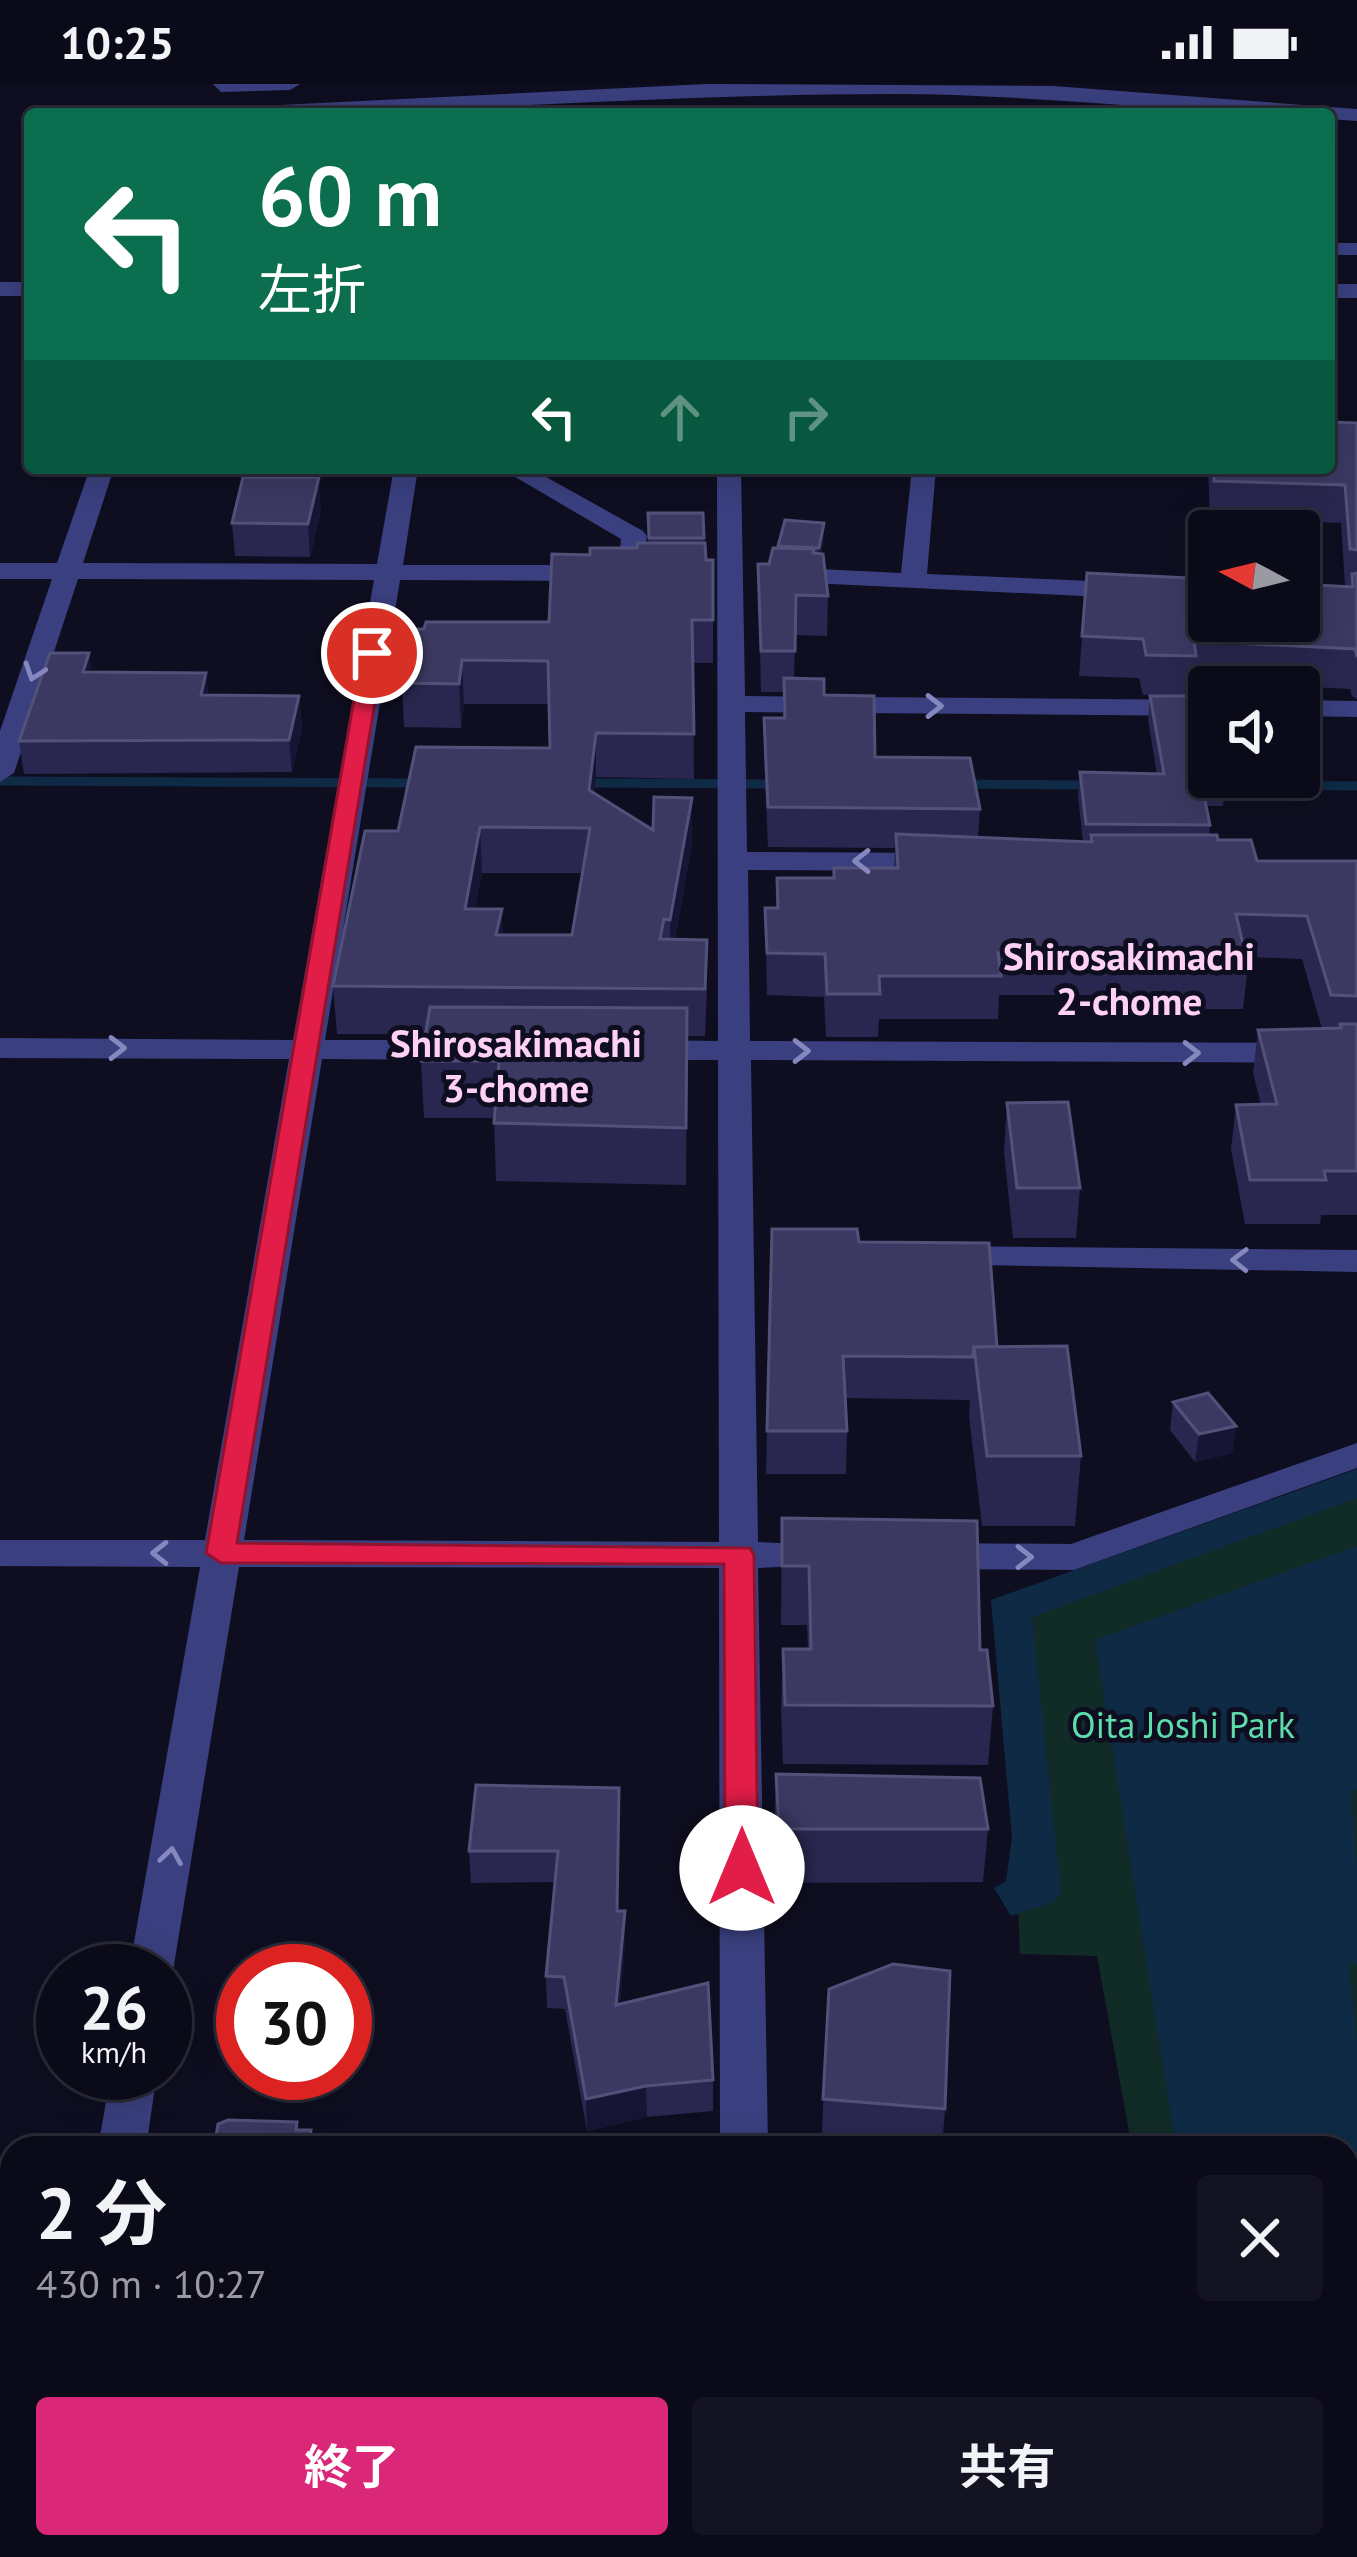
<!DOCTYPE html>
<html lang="ja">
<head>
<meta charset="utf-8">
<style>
	body { margin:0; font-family:"PT Sans","Noto Sans JP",sans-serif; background:#141322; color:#f1f3f6; height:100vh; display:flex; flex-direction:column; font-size:45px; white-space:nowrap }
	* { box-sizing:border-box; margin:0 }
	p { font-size:39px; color:#9a9aa2 }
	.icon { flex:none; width:66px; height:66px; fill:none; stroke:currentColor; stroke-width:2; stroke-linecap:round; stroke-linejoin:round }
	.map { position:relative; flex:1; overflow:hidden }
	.drawer { position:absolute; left:0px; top:2052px; width:1359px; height:423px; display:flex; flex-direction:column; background:#0b0a19; border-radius:36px 36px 0 0; box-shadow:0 6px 30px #0003,0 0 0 3px #2b2b38 }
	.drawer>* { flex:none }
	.top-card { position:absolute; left:24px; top:24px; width:1311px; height:366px; border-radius:12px; box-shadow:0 6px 30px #0003,0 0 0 3px #2b2b38; background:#0b6e4f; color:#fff; overflow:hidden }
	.needle { width:78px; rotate:277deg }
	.controls { position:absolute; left:1188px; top:426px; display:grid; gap:24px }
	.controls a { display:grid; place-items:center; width:132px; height:132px; border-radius:12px; background:#0b0a19; box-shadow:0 6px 30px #0003,0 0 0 3px #2b2b38; font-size:60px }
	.speed { position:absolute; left:36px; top:1860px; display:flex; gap:24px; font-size:60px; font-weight:700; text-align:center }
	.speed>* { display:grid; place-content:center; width:156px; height:156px; border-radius:50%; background:#0b0a19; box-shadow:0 6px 30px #0003,0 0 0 3px #2b2b38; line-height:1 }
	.speed small { font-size:30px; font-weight:400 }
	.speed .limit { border:18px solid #d22; background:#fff; color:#111 }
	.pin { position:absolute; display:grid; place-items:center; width:102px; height:102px; color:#fff; margin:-51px; border:6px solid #fff; border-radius:50%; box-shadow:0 3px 12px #0007 }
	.me { position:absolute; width:132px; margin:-66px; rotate:0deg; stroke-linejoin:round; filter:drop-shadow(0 0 9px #0008) }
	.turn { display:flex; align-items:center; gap:42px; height:252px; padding:0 36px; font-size:54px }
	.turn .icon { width:156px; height:156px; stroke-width:2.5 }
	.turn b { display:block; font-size:84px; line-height:102px }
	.lanes { display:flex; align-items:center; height:114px; padding:0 36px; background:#0003; justify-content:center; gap:60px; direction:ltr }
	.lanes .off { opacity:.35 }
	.round { display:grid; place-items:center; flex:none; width:126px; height:126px; border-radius:12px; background:#141322 }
	.head { display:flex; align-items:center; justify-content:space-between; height:204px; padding:0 36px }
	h1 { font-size:72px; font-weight:700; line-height:90px }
	.action { display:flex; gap:24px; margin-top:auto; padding:24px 36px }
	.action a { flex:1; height:138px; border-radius:12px; background:#db2777; color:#fff; font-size:48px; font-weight:700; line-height:138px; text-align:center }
	.action a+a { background:#141322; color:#f1f3f6 }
	.status { display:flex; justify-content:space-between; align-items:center; height:84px; padding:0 60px; background:#0b0a19; direction:ltr }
	.status svg { height:33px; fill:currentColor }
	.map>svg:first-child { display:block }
	.green { fill:#112b27 }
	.water { fill:#0e2a45 }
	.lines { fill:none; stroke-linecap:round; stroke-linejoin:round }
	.stream { stroke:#0e2a45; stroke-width:9 }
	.minor { fill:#3a407f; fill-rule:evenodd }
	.wall { fill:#29274f; fill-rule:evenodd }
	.shaded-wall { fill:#171535 }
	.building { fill:#3b3962; stroke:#52517a; stroke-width:3; fill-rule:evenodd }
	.oneway { stroke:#8488be }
	.route { fill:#e11d48; stroke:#92132f; stroke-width:3 }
	.labels { text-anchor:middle; stroke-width:10; stroke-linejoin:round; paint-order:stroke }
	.park-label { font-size:36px; fill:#5ddcac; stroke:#0f0e21 }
	.neighbourhood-label { font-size:39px; font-weight:bold; fill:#fed1f3; stroke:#0f0e21 }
</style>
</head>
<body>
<div class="status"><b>10:25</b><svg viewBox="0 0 49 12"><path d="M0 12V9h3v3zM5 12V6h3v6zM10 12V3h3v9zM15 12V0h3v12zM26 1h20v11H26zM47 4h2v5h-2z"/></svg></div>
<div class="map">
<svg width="1357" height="2473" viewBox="0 0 1357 2473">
	<rect width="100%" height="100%" fill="#0f0e21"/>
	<polygon class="green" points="1357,1389 1357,2473 1050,2473 1050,2463 1347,2463 1347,2064 1132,2064 1097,1872 1020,1870 1005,1521"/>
	<g class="water">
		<polygon points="1357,1385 1357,1414 1032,1533 1061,1809 1053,1818 1011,1832 994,1804 1006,1797 1012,1753 991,1516"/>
		<polygon points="1357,1462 1357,1705 1351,1708 1357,1779 1357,1880 1349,1880 1357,1955 1357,2120 1347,2120 1347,2064 1176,2064 1095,1556"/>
	</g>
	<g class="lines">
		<g class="stream">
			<polyline points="0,697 420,699"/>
			<polyline points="584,699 780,700"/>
			<polyline points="962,700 1092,701"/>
			<polyline points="1214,701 1357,702"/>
		</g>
		<g class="minor">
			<polygon points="213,0 300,0 290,6 221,8"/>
			<path d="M707,0L1053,2L1357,25V37L1329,35V30C1183,30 1038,10 893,10C665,10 438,30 210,30L220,24Z"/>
			<rect x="1329" y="159" width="28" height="12"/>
			<rect x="0" y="198" width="30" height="14"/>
			<rect x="1329" y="200" width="28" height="14"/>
			<polygon points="90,384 114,384 83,479 377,480 394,384 418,384 403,481 596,481 609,489 596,497 400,496 325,956 470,956 486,966 470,976 322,975 244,1456 719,1458 718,976 640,976 624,966 640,956 718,957 717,384 741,384 745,612 1209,616 1209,632 745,628 747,768 939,769 954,778 939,787 748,786 750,957 1357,959 1357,979 751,976 758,1458 844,1462 850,1471 844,1480 758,1484 768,2064 720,2064 719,1484 239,1483 173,1887 165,1900 165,1887 129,1887 200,1483 0,1482 0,1456 205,1456 289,975 0,974 0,954 293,956 374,496 78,495 14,689 0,698 0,647 52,495 0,495 0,479 57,479"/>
			<polygon points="500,384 530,384 643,447 647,452 640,495 622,495 618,489 621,455"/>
			<polygon points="912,384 936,384 927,490 1209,502 1209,518 769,497 765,491 778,483 901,489"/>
			<polygon points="1299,616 1357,617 1357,633 1299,632"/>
			<polygon points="941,1162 1357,1166 1357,1188 929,1180 923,1173 929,1166"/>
			<polygon points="1357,1359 1357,1384 1074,1486 928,1485 914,1481 908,1472 914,1463 928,1459 1071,1460"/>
			<polygon points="111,1989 157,1989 146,2064 98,2064"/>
			<rect x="0" y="2372" width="12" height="46"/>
			<polygon points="29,2463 81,2463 79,2473 27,2473"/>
			<polygon points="418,2463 521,2463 525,2473 422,2473"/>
			<rect x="722" y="2463" width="52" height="10"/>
		</g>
	</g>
	<g class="wall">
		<polygon points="1357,339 1357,615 1352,612 1350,605 1193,597 1192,611 1143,611 1139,594 1079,592 1087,489 1345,502 1341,439 1210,434 1208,384 1329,384"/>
		<polygon points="321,426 310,473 235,472 232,439"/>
		<path d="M648,429H703L706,476H713V579H693L694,695L596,693L594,710L653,746L692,714V759L675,855L707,903L705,952H687L686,1101L496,1097L494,1034H424L421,977L425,950H337L333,902L398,747L550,664L549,620H464L461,644L404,643L402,599L549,538L590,471L637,464L648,459ZM482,789H582L572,851H503L475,825Z"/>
		<polygon points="785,436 824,456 821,470 828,512 827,552 795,551 794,595 824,611 875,673 980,725 978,753 1083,757 1078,713 1080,688 1157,690 1148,636 1150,612 1203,649 1226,698 1223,722 1206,722 1210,741 1209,751 1257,777 1357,777 1357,1131 1321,1131 1320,1140 1245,1140 1231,1065 1236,1021 1261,1021 1253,989 1258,946 1322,945 1302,875 1246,873 1248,882 1243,925 1114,925 1111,911 999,911 998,935 879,935 878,953 826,953 824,913 767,911 765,824 776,824 777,794 834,794 894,784 895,764 768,763 764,673 764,634 783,634 784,608 761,608 758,480 769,480 778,464"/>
		<polygon points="89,569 91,588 206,589 208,611 299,612 302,644 292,688 24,690 19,657"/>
		<polygon points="1007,1019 1080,1104 1076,1154 1013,1154 1004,1068"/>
		<polygon points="772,1145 859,1158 997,1263 1081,1372 1075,1442 982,1442 969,1332 970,1316 845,1314 847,1347 846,1390 766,1390"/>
		<polygon points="1173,1318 1236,1342 1232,1369 1195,1378 1170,1346"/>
		<polygon points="782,1434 980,1566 993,1622 988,1681 783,1680 781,1624 783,1565 808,1565 807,1541 781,1541"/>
		<polygon points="776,1690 988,1745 983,1798 778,1799 774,1744"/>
		<polygon points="619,1735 618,1827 625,1859 620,1920 713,1996 713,2027 647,2033 587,2047 565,1925 547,1924 546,1892 555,1798 471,1799 469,1767"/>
		<polygon points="829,1905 945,2025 942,2064 821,2064"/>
		<polygon points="1357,2116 1357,2219 1354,2218 1351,2145"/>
		<polygon points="1357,2394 1357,2473 1177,2473 1177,2463 1347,2463"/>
	</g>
	<g class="shaded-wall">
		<polygon points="319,393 321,426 310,473 308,440"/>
		<polygon points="824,439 824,456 818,481 819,464"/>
		<polygon points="89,569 93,601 83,588"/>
		<polygon points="462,576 464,620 461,644 459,600"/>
		<polygon points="206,589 209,621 201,611"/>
		<polygon points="299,612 302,644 292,688 289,656"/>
		<polygon points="596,649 596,693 590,746 589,706"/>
		<polygon points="692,714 692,759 670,882 670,836"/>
		<polygon points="480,743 482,789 467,871 465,825"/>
		<polygon points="502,825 504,872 496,851"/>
		<polygon points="1236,1342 1232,1369 1195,1378 1199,1350"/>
		<polygon points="625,1827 625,1859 617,1952 616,1921"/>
		<polygon points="646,2002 647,2033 587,2047 586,2015"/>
	</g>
	<g class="building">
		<polygon points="1329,338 1357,339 1357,466 1350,465 1345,401 1214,397 1214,384 1329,384"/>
		<polygon points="243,393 319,393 308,440 232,439"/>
		<polygon points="648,429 703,429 704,454 649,454"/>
		<polygon points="785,436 824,439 819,464 778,462"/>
		<path d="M638,459H705L706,476H713V536H692L694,650L596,649L589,706L653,746L654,713L692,714L670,836L664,835L660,855L707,856L705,905L333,902L365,747H398L416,663L550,664L548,577L462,576L459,600L402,599L412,545H424L426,538H549L552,470L590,471V464H637ZM480,743L590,744L572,851H496L502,825H465Z"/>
		<polygon points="773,464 814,465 813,469 823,470 828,512 796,511 795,567 761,567 758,480 769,480"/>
		<polygon points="1087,489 1209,495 1209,537 1299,537 1299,500 1353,503 1352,490 1357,489 1357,573 1355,565 1194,557 1196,572 1146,571 1143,555 1082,552"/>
		<polygon points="50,569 89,569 83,588 206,589 201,611 299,612 289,656 19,657"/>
		<polygon points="784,594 824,595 824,611 874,612 875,673 970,674 980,725 768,723 764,634 785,634"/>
		<polygon points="1150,612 1198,612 1203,649 1209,649 1209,693 1225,693 1226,698 1201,697 1210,741 1086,740 1080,688 1164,690"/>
		<polygon points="896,750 1092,758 1091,751 1217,751 1218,756 1251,756 1257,777 1357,777 1357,912 1331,911 1307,832 1236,830 1248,882 1118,882 1115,868 998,869 1001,892 879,892 880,910 827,910 825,870 767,869 765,824 778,824 777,794 834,794 834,784 898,784"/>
		<polygon points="430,923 687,924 686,1044 494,1039 499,977 421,977"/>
		<polygon points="1340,940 1357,940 1357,1087 1324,1087 1326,1096 1250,1096 1236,1021 1277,1020 1258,946 1341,944"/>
		<polygon points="1068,1018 1080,1104 1017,1104 1007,1019"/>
		<polygon points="772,1145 857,1145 859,1158 989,1159 997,1263 974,1263 973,1273 843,1272 847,1347 767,1347"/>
		<polygon points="1067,1262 1081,1372 987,1372 974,1263"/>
		<polygon points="1208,1309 1236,1342 1199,1350 1173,1318"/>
		<polygon points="782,1434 977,1437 980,1566 987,1566 993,1622 785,1621 783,1565 811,1565 809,1482 782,1482"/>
		<polygon points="776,1690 980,1694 988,1745 779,1745"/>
		<polygon points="476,1701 619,1704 617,1827 625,1827 616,1921 708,1899 713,1996 646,2002 586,2015 564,1893 546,1892 558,1767 469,1767"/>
		<polygon points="893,1880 950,1887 945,2025 823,2015 829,1905"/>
		<polygon points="228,2036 297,2038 296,2046 311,2046 308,2064 214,2064 218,2040"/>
		<polygon points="1347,2394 1357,2394 1357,2432 1354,2432 1357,2473 1272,2473 1183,2467 1183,2463 1347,2463"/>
		<polygon points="133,2463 457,2463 455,2473 131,2473"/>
	</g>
	<defs><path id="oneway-chevron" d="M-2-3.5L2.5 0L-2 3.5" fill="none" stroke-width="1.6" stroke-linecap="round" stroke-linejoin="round" transform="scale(3)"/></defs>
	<g class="oneway">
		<use href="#oneway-chevron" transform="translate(34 588) rotate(109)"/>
		<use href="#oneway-chevron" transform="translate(934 622)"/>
		<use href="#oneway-chevron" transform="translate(862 777) rotate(-180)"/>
		<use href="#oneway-chevron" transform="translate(117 964)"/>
		<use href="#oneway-chevron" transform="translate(801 967)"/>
		<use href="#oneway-chevron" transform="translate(1191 969)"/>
		<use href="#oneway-chevron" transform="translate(1240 1176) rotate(-179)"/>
		<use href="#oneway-chevron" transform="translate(160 1469) rotate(-180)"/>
		<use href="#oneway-chevron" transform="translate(1024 1473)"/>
		<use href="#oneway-chevron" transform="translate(171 1772) rotate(-81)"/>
	</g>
	<polygon class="route" points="372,563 383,569 237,1459 750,1464 754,1471 758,1784 754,1792 730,1792 725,1784 724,1480 221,1479 206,1469 362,569"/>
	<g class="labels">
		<g class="park-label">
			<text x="1183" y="1654">Oita Joshi Park</text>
		</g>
		<g class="neighbourhood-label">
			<text x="1129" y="886">Shirosakimachi<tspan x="1129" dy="45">2-chome</tspan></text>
			<text x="516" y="973">Shirosakimachi<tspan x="516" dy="45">3-chome</tspan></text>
		</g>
	</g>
</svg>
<div class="controls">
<a><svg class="needle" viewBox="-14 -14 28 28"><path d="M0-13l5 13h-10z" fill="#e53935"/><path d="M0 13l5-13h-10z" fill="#9a9aa2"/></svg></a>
<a><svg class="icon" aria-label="sound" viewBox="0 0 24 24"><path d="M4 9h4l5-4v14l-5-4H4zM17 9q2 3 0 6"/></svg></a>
</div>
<div class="speed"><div>26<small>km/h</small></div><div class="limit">30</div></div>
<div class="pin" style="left:372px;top:569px;background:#d93025"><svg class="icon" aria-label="arrive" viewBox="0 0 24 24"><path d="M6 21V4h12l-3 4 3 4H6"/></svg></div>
<svg class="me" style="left:742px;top:1784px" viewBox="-20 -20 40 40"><circle r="19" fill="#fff"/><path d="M0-13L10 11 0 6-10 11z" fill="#e11d48"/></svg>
<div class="top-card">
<div class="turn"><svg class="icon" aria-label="left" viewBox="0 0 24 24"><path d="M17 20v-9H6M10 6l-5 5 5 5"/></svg><div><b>60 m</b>左折</div></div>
<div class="lanes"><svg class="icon" aria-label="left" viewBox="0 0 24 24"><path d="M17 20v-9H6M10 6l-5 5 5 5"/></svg><svg class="icon off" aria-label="ahead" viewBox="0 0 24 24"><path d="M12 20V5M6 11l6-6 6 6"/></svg><svg class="icon off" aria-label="right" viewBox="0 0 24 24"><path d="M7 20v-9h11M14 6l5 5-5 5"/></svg></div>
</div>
<section class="drawer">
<div class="head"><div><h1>2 分</h1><p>430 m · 10:27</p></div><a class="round"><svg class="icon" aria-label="close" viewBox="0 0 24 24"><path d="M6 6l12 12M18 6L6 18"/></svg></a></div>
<div class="action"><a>終了</a><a>共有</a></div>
</section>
</div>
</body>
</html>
